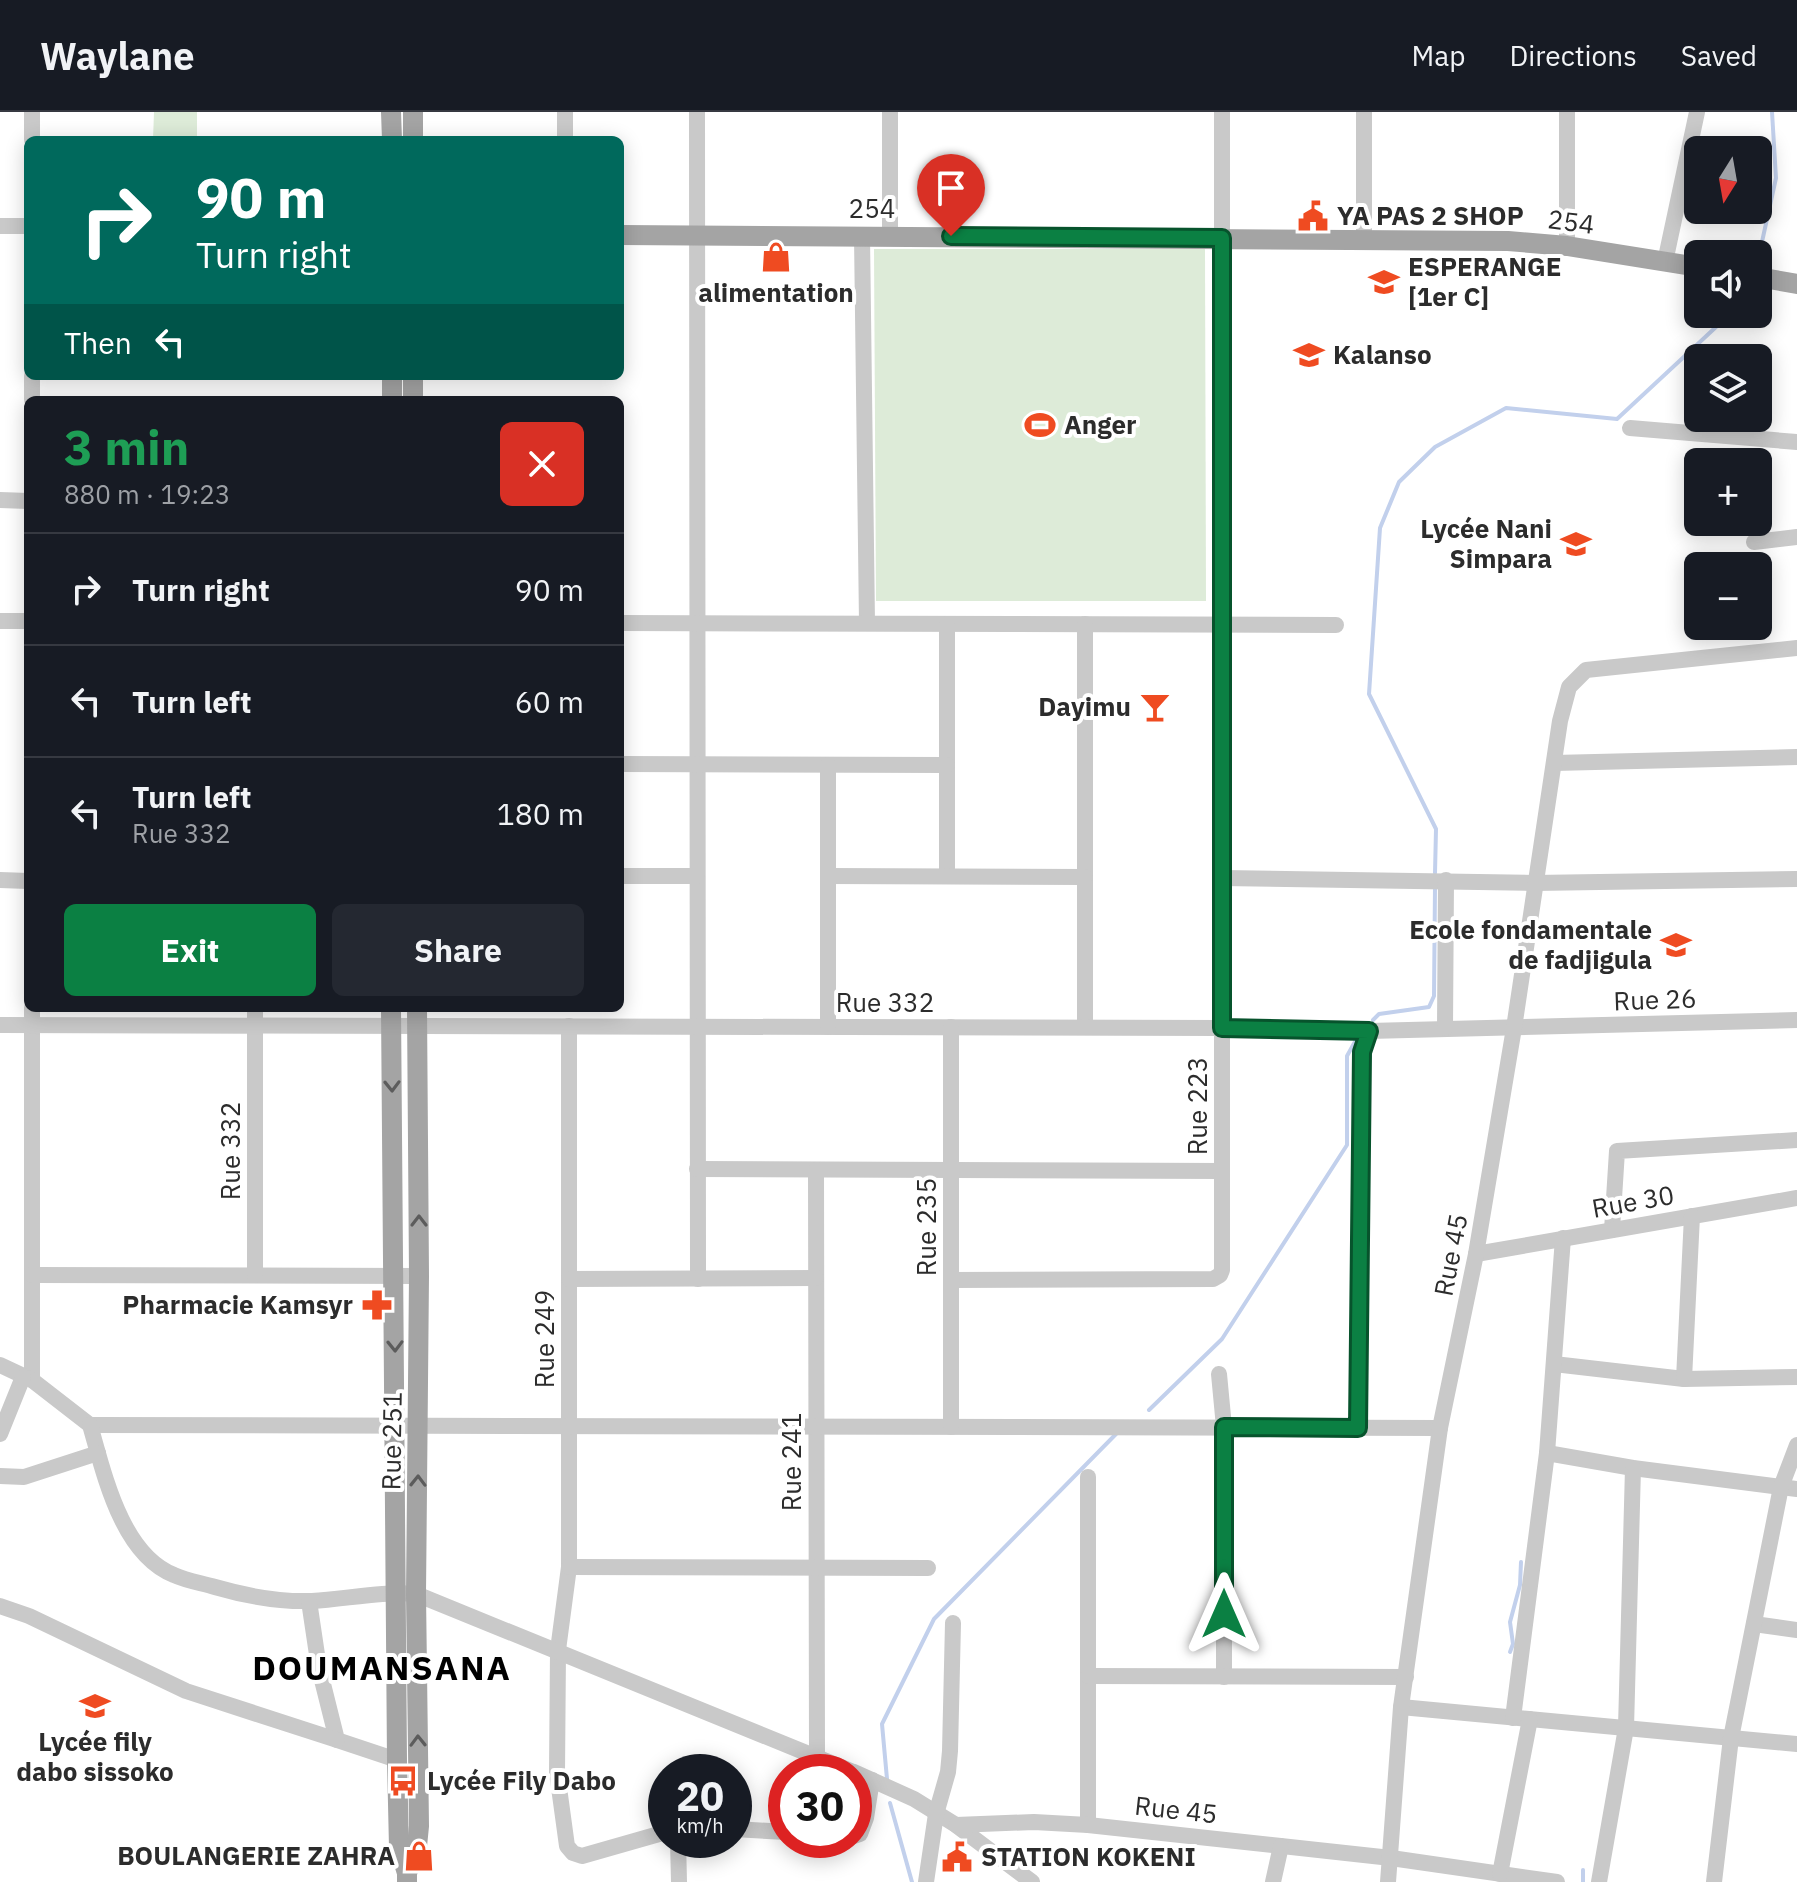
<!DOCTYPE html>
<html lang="en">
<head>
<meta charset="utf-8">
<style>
	body { margin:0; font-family:"IBM Plex Sans",sans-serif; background:#242831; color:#f1f3f6; height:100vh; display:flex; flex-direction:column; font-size:30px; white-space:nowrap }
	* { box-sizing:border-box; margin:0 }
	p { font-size:26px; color:#9ea1a6 }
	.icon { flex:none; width:44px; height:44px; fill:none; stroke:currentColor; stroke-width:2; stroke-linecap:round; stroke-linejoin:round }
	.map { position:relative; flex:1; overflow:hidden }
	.panel { position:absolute; left:24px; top:284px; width:600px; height:616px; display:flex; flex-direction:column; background:#171b24; border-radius:12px; box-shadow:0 4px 20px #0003 }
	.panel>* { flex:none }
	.hud { position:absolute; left:24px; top:24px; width:600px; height:244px; border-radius:12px; box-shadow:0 4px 20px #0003; background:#00695c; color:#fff; overflow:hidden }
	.needle { width:52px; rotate:191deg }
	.controls { position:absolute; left:1684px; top:24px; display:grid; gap:16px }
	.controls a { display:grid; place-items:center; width:88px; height:88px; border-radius:12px; background:#171b24; box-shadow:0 4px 20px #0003; font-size:40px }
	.speed { position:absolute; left:648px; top:1642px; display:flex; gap:16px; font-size:40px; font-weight:700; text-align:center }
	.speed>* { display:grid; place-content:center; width:104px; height:104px; border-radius:50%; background:#171b24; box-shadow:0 4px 20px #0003; line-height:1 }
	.speed small { font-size:20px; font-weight:400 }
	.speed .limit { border:12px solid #d22; background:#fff; color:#111 }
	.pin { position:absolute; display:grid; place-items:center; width:68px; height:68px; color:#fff; margin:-82px -34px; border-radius:50% 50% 50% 0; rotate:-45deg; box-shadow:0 0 8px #0007 }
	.pin .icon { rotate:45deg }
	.me { position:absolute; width:88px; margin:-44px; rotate:0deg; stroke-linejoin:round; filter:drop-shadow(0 0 6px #0008) }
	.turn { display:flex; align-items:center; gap:28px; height:168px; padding:0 40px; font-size:36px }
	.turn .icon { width:104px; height:104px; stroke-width:2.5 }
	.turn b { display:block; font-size:56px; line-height:68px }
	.then { display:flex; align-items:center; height:76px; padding:0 40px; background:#0003; gap:16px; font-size:30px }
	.round { display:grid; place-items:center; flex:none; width:84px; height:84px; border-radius:12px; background:#242831 }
	.headline { display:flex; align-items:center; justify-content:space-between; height:136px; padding:0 40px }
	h1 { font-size:48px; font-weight:800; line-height:60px; color:#1e9e55 }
	.primary-button { display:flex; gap:16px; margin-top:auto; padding:16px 40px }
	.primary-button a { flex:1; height:92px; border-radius:12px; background:#0b8043; color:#fff; font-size:32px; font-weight:800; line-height:92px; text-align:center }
	.primary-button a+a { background:#242831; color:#f1f3f6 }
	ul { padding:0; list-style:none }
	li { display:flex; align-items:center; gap:24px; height:112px; padding:0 40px; border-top:2px solid #363941 }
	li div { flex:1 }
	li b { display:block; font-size:30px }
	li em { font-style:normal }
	header { display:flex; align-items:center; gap:48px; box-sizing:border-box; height:112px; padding:0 40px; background:#171b24; border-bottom:2px solid #363941 }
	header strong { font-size:38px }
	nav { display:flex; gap:44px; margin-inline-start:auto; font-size:28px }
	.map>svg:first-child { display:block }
	.green { fill:#ddebd8 }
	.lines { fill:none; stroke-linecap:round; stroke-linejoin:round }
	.stream { stroke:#c2d0ec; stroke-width:4 }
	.minor { stroke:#c9c9c9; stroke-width:16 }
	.major { stroke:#a4a4a4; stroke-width:20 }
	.oneway { stroke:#5c5c5c }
	.route-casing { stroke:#07532c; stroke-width:20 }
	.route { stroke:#0b8043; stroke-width:14 }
	.labels { text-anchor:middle; stroke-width:8; stroke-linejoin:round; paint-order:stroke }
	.street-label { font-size:26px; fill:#2c2c2c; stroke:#fff }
	.poi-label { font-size:26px; font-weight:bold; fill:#2c2c2c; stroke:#fff; text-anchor:start }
	.district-label { font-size:34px; font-weight:bold; letter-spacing:2px; fill:#000; stroke:#fff }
</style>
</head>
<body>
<header>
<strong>Waylane</strong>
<nav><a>Map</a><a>Directions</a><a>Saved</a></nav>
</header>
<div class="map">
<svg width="1797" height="1770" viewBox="0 0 1797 1770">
	<rect width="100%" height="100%" fill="#fff"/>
	<g class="green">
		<polygon points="154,0 197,0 197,28 153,28"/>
		<polygon points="874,137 1205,137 1206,489 876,489"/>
	</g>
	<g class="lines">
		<g class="stream">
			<polyline points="1758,148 1776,66 1772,0"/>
			<polyline points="1435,761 1436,717 1369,582 1380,416 1399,370 1435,335 1506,296 1617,307 1730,202"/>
			<polyline points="1373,908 1379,902 1429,895 1434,884 1435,775"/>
			<polyline points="1149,1298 1222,1227 1347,1033 1347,944 1357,926"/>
			<polyline points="1510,1540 1513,1532 1510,1510 1520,1473 1521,1450"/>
			<polyline points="887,1667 882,1612 934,1507 1117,1321"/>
			<polyline points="890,1691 912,1770"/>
			<polyline points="1583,1770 1583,1758"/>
		</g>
		<g class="minor">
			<polyline points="565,0 565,28"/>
			<polyline points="697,0 698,1167"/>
			<polyline points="1567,0 1567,134"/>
			<polyline points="32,28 32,0"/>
			<polyline points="0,114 28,114"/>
			<polyline points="890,123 890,0"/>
			<polyline points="862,124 867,511"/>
			<polyline points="1364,127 1364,0"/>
			<polyline points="1665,150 1697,0"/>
			<polyline points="32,264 32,288"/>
			<polyline points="1630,316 1797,330"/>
			<polyline points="0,388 28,389"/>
			<polyline points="1754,430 1797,425"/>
			<polyline points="0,509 28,509"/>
			<polyline points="620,511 1336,513"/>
			<polyline points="947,512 947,764"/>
			<polyline points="1085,512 1085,915"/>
			<polyline points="1554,651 1797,645"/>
			<polyline points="620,652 947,653"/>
			<polyline points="620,764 697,764"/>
			<polyline points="828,764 1085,765"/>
			<polyline points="1222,766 1534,771 1797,767"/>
			<polyline points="0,768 28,769"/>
			<polyline points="32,896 32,1268"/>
			<polyline points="0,913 1222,916 1369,919 1797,908"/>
			<polyline points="569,914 569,1455 558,1538 557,1661 567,1734 573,1741 582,1744 666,1720"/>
			<polyline points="828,915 828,653"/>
			<polyline points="1445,916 1446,768"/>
			<polyline points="697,1057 1222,1059"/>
			<polyline points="816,1058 817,1643"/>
			<polyline points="1612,1118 1617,1039 1797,1028"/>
			<polyline points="1476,1142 1797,1086"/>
			<polyline points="32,1163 419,1164"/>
			<polyline points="255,1163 255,896"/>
			<polyline points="569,1167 816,1166"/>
			<polyline points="951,1168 1213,1167 1220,1163 1222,1158 1222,0"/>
			<polyline points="1554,1252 1684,1267 1797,1265"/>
			<polyline points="0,1253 32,1268 90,1313"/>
			<polyline points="1219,1262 1224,1315 1224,1565"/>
			<polyline points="1684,1267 1692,1104"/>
			<polyline points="90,1313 1440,1316"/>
			<path d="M90,1313C104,1361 121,1442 174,1463C187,1469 202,1471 215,1475C246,1484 280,1490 312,1489C347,1487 381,1479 416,1482L853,1660"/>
			<polyline points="951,1315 951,915"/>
			<polyline points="1358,1316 1362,940 1369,919"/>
			<polyline points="0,1322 23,1265"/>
			<polyline points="1547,1341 1633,1356 1797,1377"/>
			<polyline points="0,1364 24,1365 98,1341"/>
			<polyline points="1088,1365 1088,1713"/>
			<polyline points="569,1455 928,1456"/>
			<polyline points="309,1489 319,1556 337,1628 397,1648"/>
			<polyline points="0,1494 29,1504 186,1579 337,1628"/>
			<polyline points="1754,1512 1797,1518"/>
			<polyline points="1088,1564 1406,1565"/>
			<polyline points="1401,1595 1797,1632"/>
			<polyline points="1513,1606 1547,1341 1563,1126"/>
			<polyline points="854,1660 914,1687 956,1713 1032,1770"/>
			<polyline points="956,1713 1034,1710 1088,1713 1391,1746 1557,1770"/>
			<polyline points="734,1717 786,1720"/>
			<polyline points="854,1724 860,1722 866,1706 872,1668"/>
			<polyline points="678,1728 679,1770"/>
			<polyline points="1500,1762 1530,1607"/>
			<polyline points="926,1770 936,1702 948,1660 950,1639 953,1511"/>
			<polyline points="1273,1770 1281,1734"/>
			<polyline points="1388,1770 1401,1595 1440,1316 1476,1142 1514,916 1560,609 1569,575 1586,558 1797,536"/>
			<polyline points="1599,1770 1626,1616 1633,1356"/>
			<polyline points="1714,1770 1731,1626 1781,1375 1797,1333"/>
		</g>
		<g class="major">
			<polyline points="391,0 392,28"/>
			<polyline points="413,28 413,0"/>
			<polyline points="620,123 1508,129 1567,134 1698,155"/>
			<polyline points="1758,165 1797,172"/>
			<polyline points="413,264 413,288"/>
			<polyline points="392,288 392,264"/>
			<polyline points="391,896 397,1648 399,1735 407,1761 407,1770"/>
			<polyline points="407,1761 417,1734 419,1714 416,1482 419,1164 417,896"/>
		</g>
	</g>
	<defs><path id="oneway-chevron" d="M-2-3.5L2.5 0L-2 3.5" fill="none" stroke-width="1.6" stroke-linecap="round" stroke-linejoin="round" transform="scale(2)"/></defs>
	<g class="oneway">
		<use href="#oneway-chevron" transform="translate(392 974) rotate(89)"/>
		<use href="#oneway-chevron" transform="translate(419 1109) rotate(-90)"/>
		<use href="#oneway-chevron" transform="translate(395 1234) rotate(89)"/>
		<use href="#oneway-chevron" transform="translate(418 1369) rotate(-89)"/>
		<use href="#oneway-chevron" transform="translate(418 1629) rotate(-91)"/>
	</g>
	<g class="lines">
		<g class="route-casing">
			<polyline id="route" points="951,124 1222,126 1222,916 1369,919 1362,940 1358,1316 1224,1315 1224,1502"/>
		</g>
		<use href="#route" class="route"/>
	</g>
	<defs>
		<g id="civic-bare" transform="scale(2.4)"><path d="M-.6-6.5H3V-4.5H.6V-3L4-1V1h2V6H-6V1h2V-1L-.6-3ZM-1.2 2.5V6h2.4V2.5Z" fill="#ef4b21" stroke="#fff" stroke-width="2.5" paint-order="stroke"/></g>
		<g id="shop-bare" transform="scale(2.4)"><path d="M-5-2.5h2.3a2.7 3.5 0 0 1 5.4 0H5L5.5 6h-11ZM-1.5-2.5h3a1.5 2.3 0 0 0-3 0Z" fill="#ef4b21" stroke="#fff" stroke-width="2.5" paint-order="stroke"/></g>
		<g id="school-bare" transform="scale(2.4)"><path d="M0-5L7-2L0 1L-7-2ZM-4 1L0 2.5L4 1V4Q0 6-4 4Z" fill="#ef4b21" stroke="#fff" stroke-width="2.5" paint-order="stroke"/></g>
		<g id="stadium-bare" transform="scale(2.4)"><path d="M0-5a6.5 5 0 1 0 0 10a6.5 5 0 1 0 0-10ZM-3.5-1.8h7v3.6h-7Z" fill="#ef4b21" stroke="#fff" stroke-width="2.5" paint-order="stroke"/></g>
		<g id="bar-bare" transform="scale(2.4)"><path d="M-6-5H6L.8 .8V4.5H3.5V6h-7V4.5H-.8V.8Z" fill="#ef4b21" stroke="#fff" stroke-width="2.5" paint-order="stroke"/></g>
		<g id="pharmacy-bare" transform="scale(2.4)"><path d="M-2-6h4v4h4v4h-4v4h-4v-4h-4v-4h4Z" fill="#ef4b21" stroke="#fff" stroke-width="2.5" paint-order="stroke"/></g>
		<g id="bus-bare" transform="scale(2.4)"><path d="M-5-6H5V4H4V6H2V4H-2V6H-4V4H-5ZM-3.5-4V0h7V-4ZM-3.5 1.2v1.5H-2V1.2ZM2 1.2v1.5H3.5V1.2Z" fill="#ef4b21" stroke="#fff" stroke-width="2.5" paint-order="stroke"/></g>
	</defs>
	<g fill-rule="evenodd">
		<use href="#civic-bare" x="1313" y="104"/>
		<use href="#shop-bare" x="776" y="145"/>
		<use href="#school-bare" x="1384" y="170"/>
		<use href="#school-bare" x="1309" y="243"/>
		<use href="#stadium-bare" x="1040" y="313"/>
		<use href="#school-bare" x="1576" y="432"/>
		<use href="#bar-bare" x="1155" y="595"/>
		<use href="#school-bare" x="1676" y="833"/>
		<use href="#pharmacy-bare" x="377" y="1193"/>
		<use href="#school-bare" x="95" y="1594"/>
		<use href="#bus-bare" x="403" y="1669"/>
		<use href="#shop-bare" x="419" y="1744"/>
		<use href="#civic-bare" x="957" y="1745"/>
	</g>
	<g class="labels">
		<g class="street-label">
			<text x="872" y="106">254</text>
			<text transform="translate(1571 110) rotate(7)" y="9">254</text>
			<text transform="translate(1655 888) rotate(-2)" y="9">Rue 26</text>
			<text x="885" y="900">Rue 332</text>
			<text transform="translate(1198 994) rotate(-90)" y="9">Rue 223</text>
			<text transform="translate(231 1039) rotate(-90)" y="9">Rue 332</text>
			<text transform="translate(1633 1090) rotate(-10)" y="9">Rue 30</text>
			<text transform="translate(927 1115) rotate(-90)" y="9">Rue 235</text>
			<text transform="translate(1451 1143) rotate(-79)" y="9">Rue 45</text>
			<text transform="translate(545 1227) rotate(-90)" y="9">Rue 249</text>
			<text transform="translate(392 1329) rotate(-89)" y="9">Rue 251</text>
			<text transform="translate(792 1350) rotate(-90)" y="9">Rue 241</text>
			<text transform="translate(1176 1698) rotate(6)" y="9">Rue 45</text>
		</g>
		<g class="poi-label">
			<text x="1337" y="113">YA PAS 2 SHOP</text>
			<text x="1408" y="164">ESPERANGE<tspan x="1408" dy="30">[1er C]</tspan></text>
			<text x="776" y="190" text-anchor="middle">alimentation</text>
			<text x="1333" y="252">Kalanso</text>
			<text x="1064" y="322">Anger</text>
			<text x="1552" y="426" text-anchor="end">Lycée Nani<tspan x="1552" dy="30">Simpara</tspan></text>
			<text x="1131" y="604" text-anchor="end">Dayimu</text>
			<text x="1652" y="827" text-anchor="end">Ecole fondamentale<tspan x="1652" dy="30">de fadjigula</tspan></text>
			<text x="353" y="1202" text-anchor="end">Pharmacie Kamsyr</text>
			<text x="95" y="1639" text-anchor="middle">Lycée fily<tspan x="95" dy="30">dabo sissoko</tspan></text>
			<text x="427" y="1678">Lycée Fily Dabo</text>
			<text x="395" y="1753" text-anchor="end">BOULANGERIE ZAHRA</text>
			<text x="981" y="1754">STATION KOKENI</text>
		</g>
		<g class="district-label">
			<text x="382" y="1568">DOUMANSANA</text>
		</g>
	</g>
</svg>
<div class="controls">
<a><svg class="needle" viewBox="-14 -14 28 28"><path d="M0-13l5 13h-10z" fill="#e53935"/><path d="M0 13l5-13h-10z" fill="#9ea1a6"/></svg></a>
<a><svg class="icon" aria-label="sound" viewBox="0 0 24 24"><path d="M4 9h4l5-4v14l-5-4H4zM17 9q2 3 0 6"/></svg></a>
<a><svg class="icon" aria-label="layers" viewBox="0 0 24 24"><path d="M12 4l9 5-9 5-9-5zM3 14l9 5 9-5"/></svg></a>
<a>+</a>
<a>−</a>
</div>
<div class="speed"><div>20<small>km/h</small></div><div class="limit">30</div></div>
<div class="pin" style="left:951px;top:124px;background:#d93025"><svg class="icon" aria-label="arrive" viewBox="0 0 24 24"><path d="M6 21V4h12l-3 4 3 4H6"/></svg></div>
<svg class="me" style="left:1224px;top:1502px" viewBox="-20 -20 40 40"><path d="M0-17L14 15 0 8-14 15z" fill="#0b8043" stroke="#fff" stroke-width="4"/></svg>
<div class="hud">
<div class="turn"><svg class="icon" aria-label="right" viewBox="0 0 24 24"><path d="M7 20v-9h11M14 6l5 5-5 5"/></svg><div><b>90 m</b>Turn right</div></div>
<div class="then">Then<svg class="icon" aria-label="left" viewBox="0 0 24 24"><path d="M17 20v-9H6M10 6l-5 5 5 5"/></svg></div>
</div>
<section class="panel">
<div class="headline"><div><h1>3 min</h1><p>880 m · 19:23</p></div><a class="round" style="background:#d93025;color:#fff"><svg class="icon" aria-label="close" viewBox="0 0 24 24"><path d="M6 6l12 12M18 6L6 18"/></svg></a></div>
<ul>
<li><svg class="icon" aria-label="right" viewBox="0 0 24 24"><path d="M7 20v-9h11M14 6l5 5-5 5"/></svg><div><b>Turn right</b></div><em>90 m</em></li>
<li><svg class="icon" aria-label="left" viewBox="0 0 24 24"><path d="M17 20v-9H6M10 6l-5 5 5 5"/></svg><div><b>Turn left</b></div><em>60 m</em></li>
<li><svg class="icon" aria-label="left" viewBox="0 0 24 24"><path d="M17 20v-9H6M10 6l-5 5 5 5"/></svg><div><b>Turn left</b><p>Rue 332</p></div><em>180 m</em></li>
</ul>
<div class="primary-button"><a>Exit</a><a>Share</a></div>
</section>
</div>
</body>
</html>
